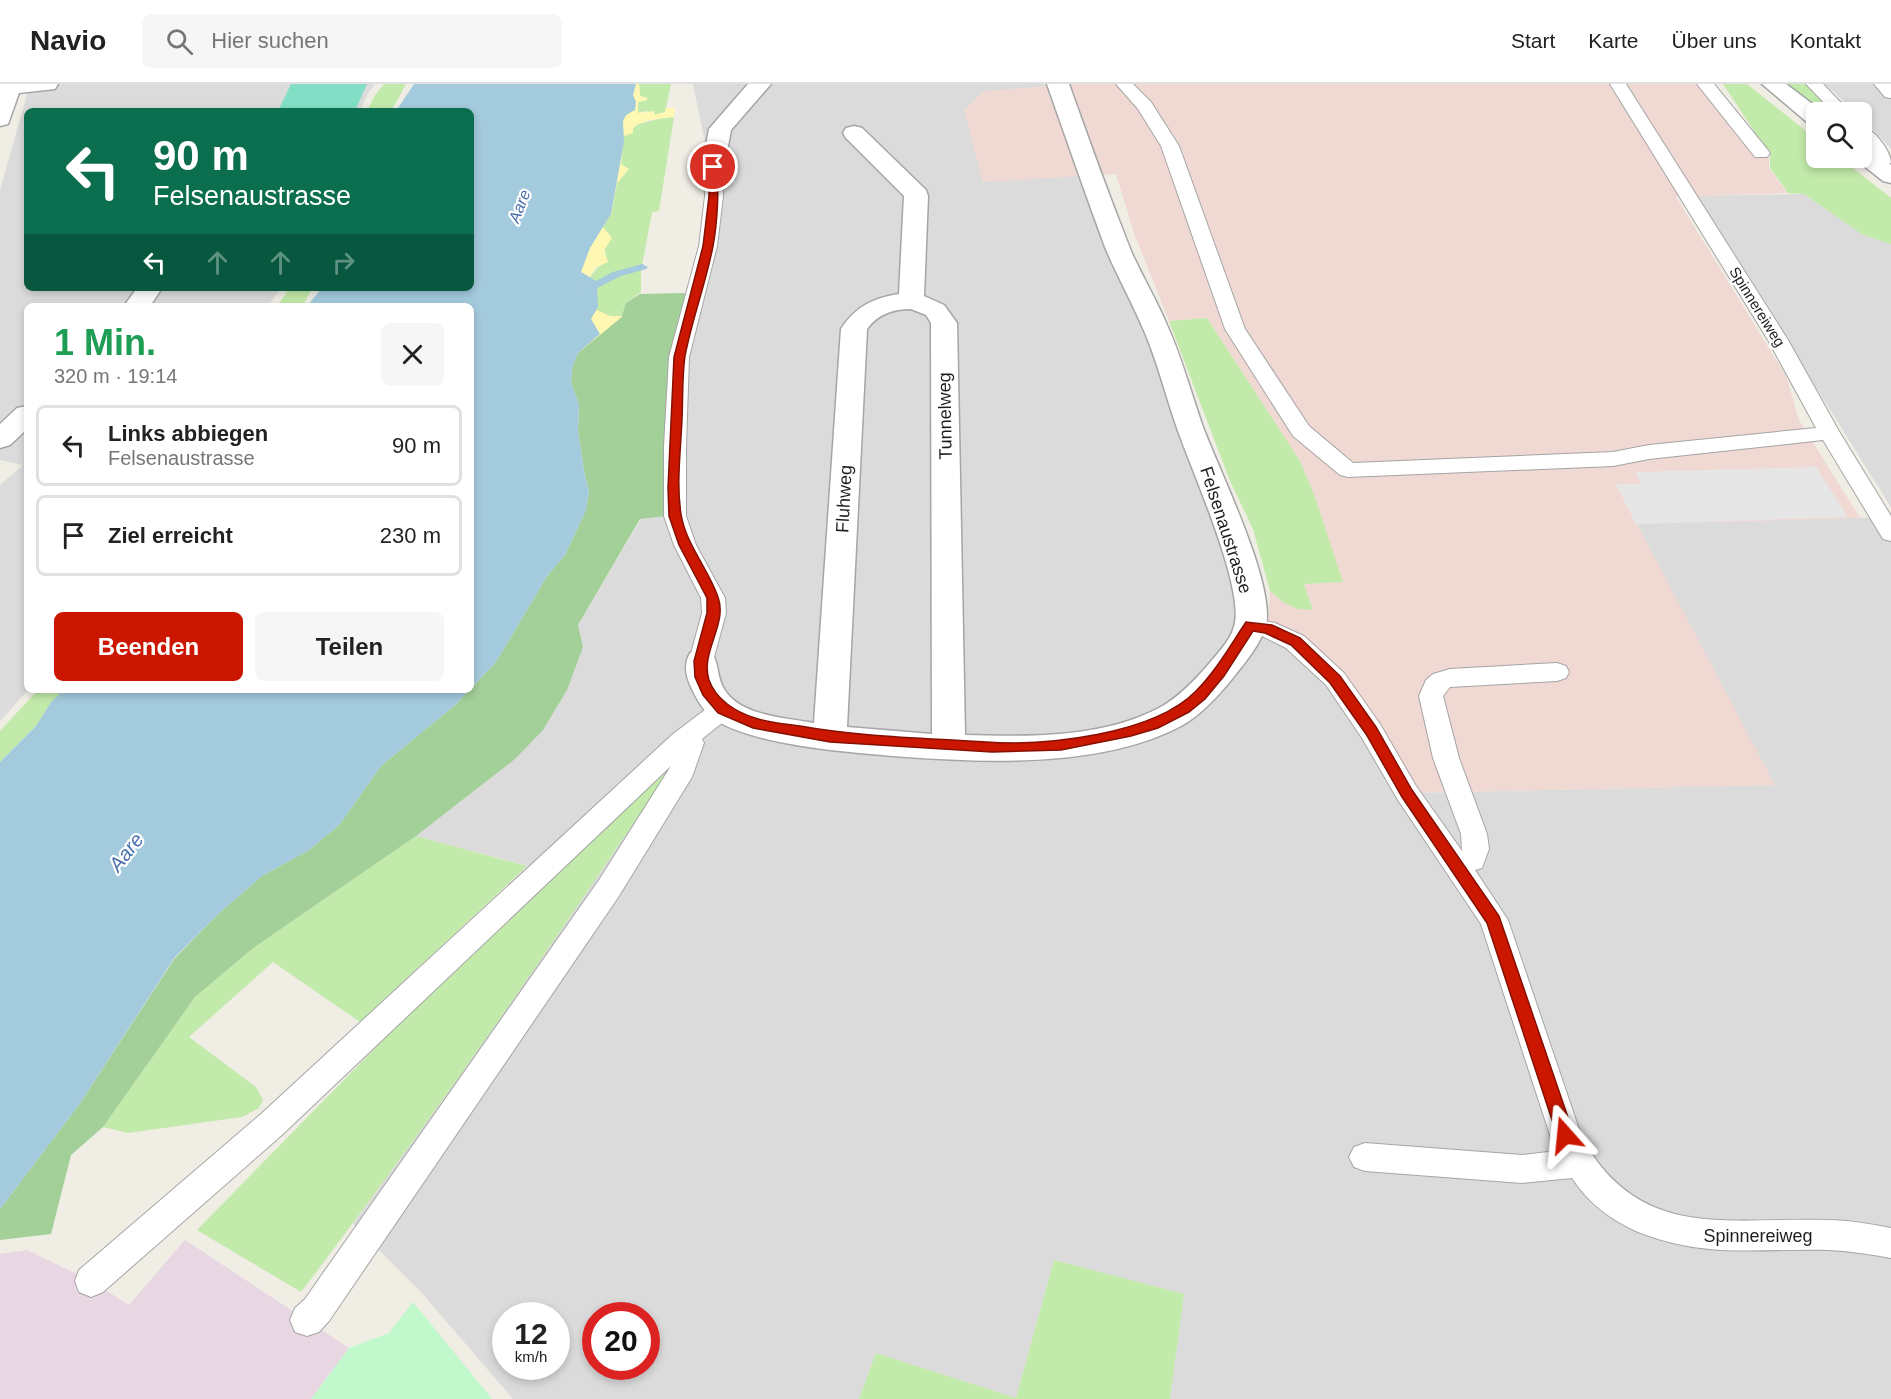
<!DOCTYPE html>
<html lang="de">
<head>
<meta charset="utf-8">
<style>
	body { margin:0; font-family:Arial,sans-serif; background:#f6f6f6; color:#222; height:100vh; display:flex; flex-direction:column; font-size:22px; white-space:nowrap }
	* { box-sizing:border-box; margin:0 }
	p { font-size:20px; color:#767676 }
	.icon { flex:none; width:33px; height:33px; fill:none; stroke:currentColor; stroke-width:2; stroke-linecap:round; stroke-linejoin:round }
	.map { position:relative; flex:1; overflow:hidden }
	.details { position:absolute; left:24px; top:219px; width:450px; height:390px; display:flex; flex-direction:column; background:#fff; border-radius:9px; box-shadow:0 3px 9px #0003 }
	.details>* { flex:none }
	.hud { position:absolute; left:24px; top:24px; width:450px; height:183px; border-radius:9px; box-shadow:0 3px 9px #0003; background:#0b6e4f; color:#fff; overflow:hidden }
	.tools { position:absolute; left:1806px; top:18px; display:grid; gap:12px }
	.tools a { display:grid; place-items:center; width:66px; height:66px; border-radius:9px; background:#fff; box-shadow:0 3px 9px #0003; font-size:30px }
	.speed { position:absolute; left:492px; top:1218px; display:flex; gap:12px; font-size:30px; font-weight:700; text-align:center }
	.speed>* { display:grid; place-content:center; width:78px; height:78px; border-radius:50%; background:#fff; box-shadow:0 3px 9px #0003; line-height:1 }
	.speed small { font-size:15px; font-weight:400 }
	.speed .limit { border:9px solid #d22; background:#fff; color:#111 }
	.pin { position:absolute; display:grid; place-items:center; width:51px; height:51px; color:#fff; margin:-26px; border:3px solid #fff; border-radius:50%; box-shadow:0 2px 6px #0007 }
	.me { position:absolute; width:66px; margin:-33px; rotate:342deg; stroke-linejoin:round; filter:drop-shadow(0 0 4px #0008) }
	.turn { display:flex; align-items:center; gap:21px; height:126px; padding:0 30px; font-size:27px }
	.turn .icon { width:78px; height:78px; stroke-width:2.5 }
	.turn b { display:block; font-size:42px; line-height:51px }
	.lanes { display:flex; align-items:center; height:57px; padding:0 30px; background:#0003; justify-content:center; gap:30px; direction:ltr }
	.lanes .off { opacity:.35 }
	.round { display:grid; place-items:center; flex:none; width:63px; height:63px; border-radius:9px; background:#f6f6f6 }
	.summary { display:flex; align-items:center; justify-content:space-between; height:102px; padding:0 30px }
	h1 { font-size:36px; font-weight:800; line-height:45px; color:#1e9e55 }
	.cta { display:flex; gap:12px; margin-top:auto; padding:12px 30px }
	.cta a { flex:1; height:69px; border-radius:9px; background:#cc1700; color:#fff; font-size:24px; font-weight:800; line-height:69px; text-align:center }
	.cta a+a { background:#f6f6f6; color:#222 }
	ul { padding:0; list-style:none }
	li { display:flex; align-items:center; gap:18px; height:81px; margin:0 12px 9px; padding:0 18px; border:3px solid #e0e0e0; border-radius:9px }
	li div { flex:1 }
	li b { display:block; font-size:22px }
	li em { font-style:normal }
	header { display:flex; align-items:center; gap:36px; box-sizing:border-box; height:84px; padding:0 30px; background:#fff; border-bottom:2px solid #e0e0e0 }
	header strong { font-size:28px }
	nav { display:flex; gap:33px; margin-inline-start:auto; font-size:21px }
	.search { width:420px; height:54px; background:#f6f6f6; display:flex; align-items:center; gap:15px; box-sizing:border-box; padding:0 21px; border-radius:9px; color:#767676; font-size:22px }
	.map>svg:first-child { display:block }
	.residential { fill:#dcdbdb; fill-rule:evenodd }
	.commercial { fill:#f0d8d3 }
	.industrial { fill:#e8d6e3 }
	.grass { fill:#c2eaaa }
	.forest { fill:#a3cf99 }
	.sand { fill:#fff8b2 }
	.park { fill:#c1f9cc }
	.pitch { fill:#82dfc5 }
	.parking { fill:#e6e6e6 }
	.water { fill:#a4cadd }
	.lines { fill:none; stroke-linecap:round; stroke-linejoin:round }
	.stream { fill:#a4cadd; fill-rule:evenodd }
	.service-casing { stroke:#a5a5a5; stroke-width:2 }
	.minor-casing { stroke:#a5a5a5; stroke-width:3 }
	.tertiary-casing { stroke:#a5a5a5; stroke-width:3 }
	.service { fill:#fff; fill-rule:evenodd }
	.minor { fill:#fff; fill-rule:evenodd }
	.tertiary { fill:#fff; fill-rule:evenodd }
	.route { fill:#cc1700; stroke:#850f00; stroke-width:1.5 }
	.labels { text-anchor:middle; stroke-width:4.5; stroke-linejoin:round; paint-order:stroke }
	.far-street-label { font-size:15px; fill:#1e1e1e; stroke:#fff }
	.far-water-label { font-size:16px; font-style:italic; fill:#4a71ae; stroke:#fff }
	.street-label { font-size:18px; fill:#1e1e1e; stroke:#fff }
	.water-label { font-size:20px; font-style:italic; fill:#4a71ae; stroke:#fff }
</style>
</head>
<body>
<header>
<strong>Navio</strong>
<div class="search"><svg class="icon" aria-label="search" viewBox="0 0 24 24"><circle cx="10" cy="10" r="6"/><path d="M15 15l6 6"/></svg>Hier suchen</div>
<nav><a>Start</a><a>Karte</a><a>Über uns</a><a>Kontakt</a></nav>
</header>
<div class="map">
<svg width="1891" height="1315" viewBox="0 0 1891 1315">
	<rect width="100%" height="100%" fill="#efede4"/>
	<g class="residential">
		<polygon points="30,0 375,0 368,9 360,27 27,27 27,204 142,204 128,222 27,222 27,321 0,345 0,106"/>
		<path d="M693,0H1057L1251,529L1316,577L1407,709L1774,701L1636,440L1891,433V1315H1170L1184,1210L1054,1176L1016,1314L876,1269L859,1315H513L421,1208L353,1140L593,799L416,752L514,676L583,563L578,541L641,435L676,430L678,296L708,162L706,64ZM506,1232H556V1282H506ZM596,1232H646V1282H596Z"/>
		<polygon points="1825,0 1891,0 1891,65 1862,34 1862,28 1856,28"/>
		<polygon points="1804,110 1863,151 1891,160 1891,423 1696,112"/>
		<polygon points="159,204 281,204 268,222 146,222"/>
		<polygon points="27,339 28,606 0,637 0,401 23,381 0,376 0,363"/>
	</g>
	<polygon class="commercial" points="1076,0 1708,0 1716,4 1769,71 1769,84 1787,109 1676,113 1786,292 1799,336 1860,434 1637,440 1775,701 1407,709 1373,647 1268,543 1270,507 1284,519 1298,525 1313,525 1304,500 1343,498 1315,413 1300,377 1207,234 1169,237 1134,149 1116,90 983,98 964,26 984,7"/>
	<polygon class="industrial" points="185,1156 349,1264 311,1315 0,1315 0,1170 27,1166 91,1197 129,1221"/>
	<g class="grass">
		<path d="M384,0H406C400,10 398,19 389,27H367L375,11Z"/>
		<polygon points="639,0 671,0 665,28 654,31 646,27 637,29 638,18 647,16 647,14 640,12"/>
		<polygon points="1723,0 1747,0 1816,55 1816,74 1840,74 1891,114 1891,160 1863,151 1804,110 1788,109 1770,84 1770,71"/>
		<polygon points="1786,0 1809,0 1837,28 1819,26"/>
		<polygon points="667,33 674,33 659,127 652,128 641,187 641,208 626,219 623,232 610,232 596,226 597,204 589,194 606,174 603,143 611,130 617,99 625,89 621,80 624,52 638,40"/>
		<polygon points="290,204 312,204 303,222 277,222"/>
		<polygon points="1207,234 1300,377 1315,413 1343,498 1304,500 1313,526 1298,525 1284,519 1270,507 1253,445 1230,397 1169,237"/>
		<polygon points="38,606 64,606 51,618 36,642 0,678 0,647"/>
		<path d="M667,684L669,686C551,863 430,1039 301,1208L197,1146L476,861Z"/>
		<polygon points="416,752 527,782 360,938 273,878 189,953 256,1003 263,1016 259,1024 242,1033 128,1049 103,1043 195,913 252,865"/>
		<polygon points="1054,1176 1184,1210 1170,1315 859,1315 876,1269 1016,1314"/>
	</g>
	<polygon class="forest" points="684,209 689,217 674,431 640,435 578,541 583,563 567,606 543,646 514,676 416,752 252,865 195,913 103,1043 71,1071 51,1150 0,1156 0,1125 78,1022 175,874 217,831 262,792 309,766 339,741 381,682 455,621 496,578 547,492 565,471 586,426 589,407 585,392 578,348 579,320 571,299 572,284 578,269 622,232 626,219 640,210"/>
	<polygon class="sand" points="618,0 639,0 640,12 647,14 647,16 638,18 638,29 655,27 654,31 665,28 666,24 675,24 674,33 649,36 638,40 633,44 633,49 624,52 621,80 629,85 617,99 611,130 603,143 612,154 604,166 608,178 595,184 590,193 602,200 597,204 596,226 610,232 623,232 578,269 567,190"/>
	<polygon class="park" points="413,1218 492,1315 311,1315 349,1264 389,1249"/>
	<polygon class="pitch" points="291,0 367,0 355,27 278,27"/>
	<polygon class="parking" points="1816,383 1848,433 1636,440 1616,400 1641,400 1636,388"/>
	<g class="water">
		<polygon points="414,0 636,0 633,11 636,18 635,26 626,31 623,37 624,58 611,130 590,164 581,188 602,200 597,204 598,223 591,235 600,250 578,269 572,284 571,299 579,320 578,348 585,392 589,407 586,426 565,471 547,492 496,578 471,604 471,222 307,222 322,204 471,204 471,27 396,27"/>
		<polygon points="64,606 469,606 455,621 381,682 339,741 309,766 262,792 217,831 175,873 78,1022 0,1125 0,678 36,642 51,618"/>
	</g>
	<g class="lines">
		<polygon class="stream" points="642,180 648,183 646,185 621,192 585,210 581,211 575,208 613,188"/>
		<g class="service-casing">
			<g id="service">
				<polygon points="1116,0 1133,0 1151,18 1179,62 1245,245 1309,342 1353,379 1613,368 1649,361 1816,344 1768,256 1610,0 1626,0 1788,256 1840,349 1891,432 1891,457 1883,455 1823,356 1649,375 1613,382 1348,393 1340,391 1293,352 1225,245 1161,62 1138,25"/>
				<polygon points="1697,0 1714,0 1767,65 1770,69 1767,73 1755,73"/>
				<polygon points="1806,0 1823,0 1850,28 1833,28"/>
				<polygon points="1874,0 1891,0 1891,14 1885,13"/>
				<path d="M1862,42C1874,45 1891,67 1891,79L1873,83L1867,82L1864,78L1867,74L1874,73L1862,57Z"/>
				<polygon points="713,78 719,79 722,83 723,112 717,162 689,273 686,363 686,432 696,461 725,514 726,529 713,577 710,583 701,586 692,583 689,577 702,529 701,514 674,461 664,432 664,363 669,273 699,162 705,112 704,83 707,79"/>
				<path d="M1250,534L1275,539L1304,552L1344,589L1380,640L1416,702L1462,767L1461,750L1433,674L1419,612L1426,596L1433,590L1450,585L1557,579L1566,582L1569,588L1566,594L1557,597L1450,603L1443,612L1459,674L1487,750L1489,765L1482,784L1475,786L1508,836L1582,1054C1640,1158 1728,1133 1827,1136C1849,1136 1870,1140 1891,1144V1174C1870,1170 1849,1167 1828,1166C1758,1164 1706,1175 1638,1148C1611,1136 1588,1119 1572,1094L1522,1099L1365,1087L1354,1083L1349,1073L1354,1063L1365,1059L1522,1071L1557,1067L1550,1051L1481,840L1398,716L1362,654L1326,601L1286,564L1262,552L1242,548L1238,542L1242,536Z"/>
				<polygon points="723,616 732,619 736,625 732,631 702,655 704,659 692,693 619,812 329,1237 319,1248 307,1252 295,1248 290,1236 295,1224 305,1215 599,796 671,682 283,1050 103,1208 91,1213 79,1208 75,1197 79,1186 261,1030 673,650 714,619"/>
			</g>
		</g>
		<g class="minor-casing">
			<g id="minor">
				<polygon points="0,0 58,0 55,5 19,9 8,40 0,42"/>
				<polygon points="748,0 771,0 731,46 724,83 721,88 713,90 705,88 702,83 709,45"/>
				<path d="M1047,0H1069C1089,56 1109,112 1131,167C1142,192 1156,215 1167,241C1182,274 1191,309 1203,343C1219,386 1275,499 1266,541C1261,560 1244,580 1232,595C1218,612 1201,631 1181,642C1104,683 991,679 906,673C859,669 744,662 709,631C702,624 696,614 692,605C686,593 683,581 690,569L701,566L712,569C719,580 717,594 724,605C740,632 786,634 814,639L841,245C855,223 873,214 899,210L904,112L846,54L843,49L846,44L854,42L862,44L926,106L928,112L924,212L944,221L957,239L965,651C1028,653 1100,654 1157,625C1177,615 1194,597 1208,581C1217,570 1230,557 1234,543C1246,506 1191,385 1177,344C1166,313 1158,280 1145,249C1133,220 1117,192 1105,163C1085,109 1066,54 1047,0ZM911,225L926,231L931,239L932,650L847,643L867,245C878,230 893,225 911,225Z"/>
				<polygon points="137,204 162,204 150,222 124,222"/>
				<polygon points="27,322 27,345 10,361 0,364 0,340 17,324"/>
			</g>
		</g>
		<g class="tertiary-casing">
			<g id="tertiary">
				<polygon points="1762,0 1786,0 1823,28 1816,28 1816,40 1808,39"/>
				<polygon points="1862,62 1870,64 1891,81 1891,99 1883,97 1854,74 1862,74"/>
			</g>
		</g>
		<use href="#service" class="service"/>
		<use href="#minor" class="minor"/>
		<use href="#tertiary" class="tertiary"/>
	</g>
	<path class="route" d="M713,80L718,83C718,109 718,136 713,162C706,199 692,235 685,272C682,292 683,314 682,334C681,365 676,399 681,430C686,461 708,484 718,513C728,540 700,568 709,596C716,616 736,628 755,634C769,639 785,640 800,642C861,653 924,654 986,658C1045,662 1153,651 1196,607C1216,587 1230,562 1246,538L1272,541L1300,554L1340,592L1376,643L1412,706L1499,832L1574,1051L1571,1056L1565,1058L1559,1056L1557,1051L1487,839L1402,713L1366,650L1330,599L1291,561L1265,549L1253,547L1224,592L1205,615L1189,628L1158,644L1131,652L1061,666L992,668L830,658L753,644L718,629L703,611L695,593L694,577L707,529V514L679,461L669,432L668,404L674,273L703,162L709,112V83Z"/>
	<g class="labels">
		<g class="far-street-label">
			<text transform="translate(1757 223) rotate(58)" y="5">Spinnereiweg</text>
		</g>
		<g class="far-water-label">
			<text transform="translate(519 122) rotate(-69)" y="6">Aare</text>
		</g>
		<g class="street-label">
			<text transform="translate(945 332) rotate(-91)" y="6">Tunnelweg</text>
			<text transform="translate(844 415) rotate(-87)" y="6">Fluhweg</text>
			<text transform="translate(1226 446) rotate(72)" y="6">Felsenaustrasse</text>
			<text x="1758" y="1158">Spinnereiweg</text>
		</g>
		<g class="water-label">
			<text transform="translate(126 768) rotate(-52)" y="7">Aare</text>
		</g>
	</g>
</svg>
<div class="tools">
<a><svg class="icon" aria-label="search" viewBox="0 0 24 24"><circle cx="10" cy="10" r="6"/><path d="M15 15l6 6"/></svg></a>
</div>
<div class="speed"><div>12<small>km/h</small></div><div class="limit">20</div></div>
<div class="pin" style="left:713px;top:83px;background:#d93025"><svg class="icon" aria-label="arrive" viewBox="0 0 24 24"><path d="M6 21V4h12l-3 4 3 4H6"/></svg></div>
<svg class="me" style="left:1565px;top:1051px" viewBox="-20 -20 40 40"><path d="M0-17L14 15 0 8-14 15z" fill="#cc1700" stroke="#fff" stroke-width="4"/></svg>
<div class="hud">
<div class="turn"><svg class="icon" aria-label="left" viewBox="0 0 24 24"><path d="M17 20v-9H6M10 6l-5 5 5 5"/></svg><div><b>90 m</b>Felsenaustrasse</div></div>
<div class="lanes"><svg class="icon" aria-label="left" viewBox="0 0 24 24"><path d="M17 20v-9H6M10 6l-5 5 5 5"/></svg><svg class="icon off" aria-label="ahead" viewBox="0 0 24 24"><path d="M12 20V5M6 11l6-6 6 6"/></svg><svg class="icon off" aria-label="ahead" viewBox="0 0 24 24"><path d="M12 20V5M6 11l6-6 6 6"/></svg><svg class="icon off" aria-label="right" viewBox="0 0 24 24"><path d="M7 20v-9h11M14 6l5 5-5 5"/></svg></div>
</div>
<section class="details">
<div class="summary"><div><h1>1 Min.</h1><p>320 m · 19:14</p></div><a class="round"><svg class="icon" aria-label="close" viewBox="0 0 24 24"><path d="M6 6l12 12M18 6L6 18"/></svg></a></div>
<ul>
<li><svg class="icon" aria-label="left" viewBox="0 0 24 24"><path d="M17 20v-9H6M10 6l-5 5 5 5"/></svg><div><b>Links abbiegen</b><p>Felsenaustrasse</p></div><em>90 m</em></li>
<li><svg class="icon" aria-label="arrive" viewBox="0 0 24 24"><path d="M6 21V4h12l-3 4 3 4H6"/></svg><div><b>Ziel erreicht</b></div><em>230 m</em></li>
</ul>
<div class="cta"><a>Beenden</a><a>Teilen</a></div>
</section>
</div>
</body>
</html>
